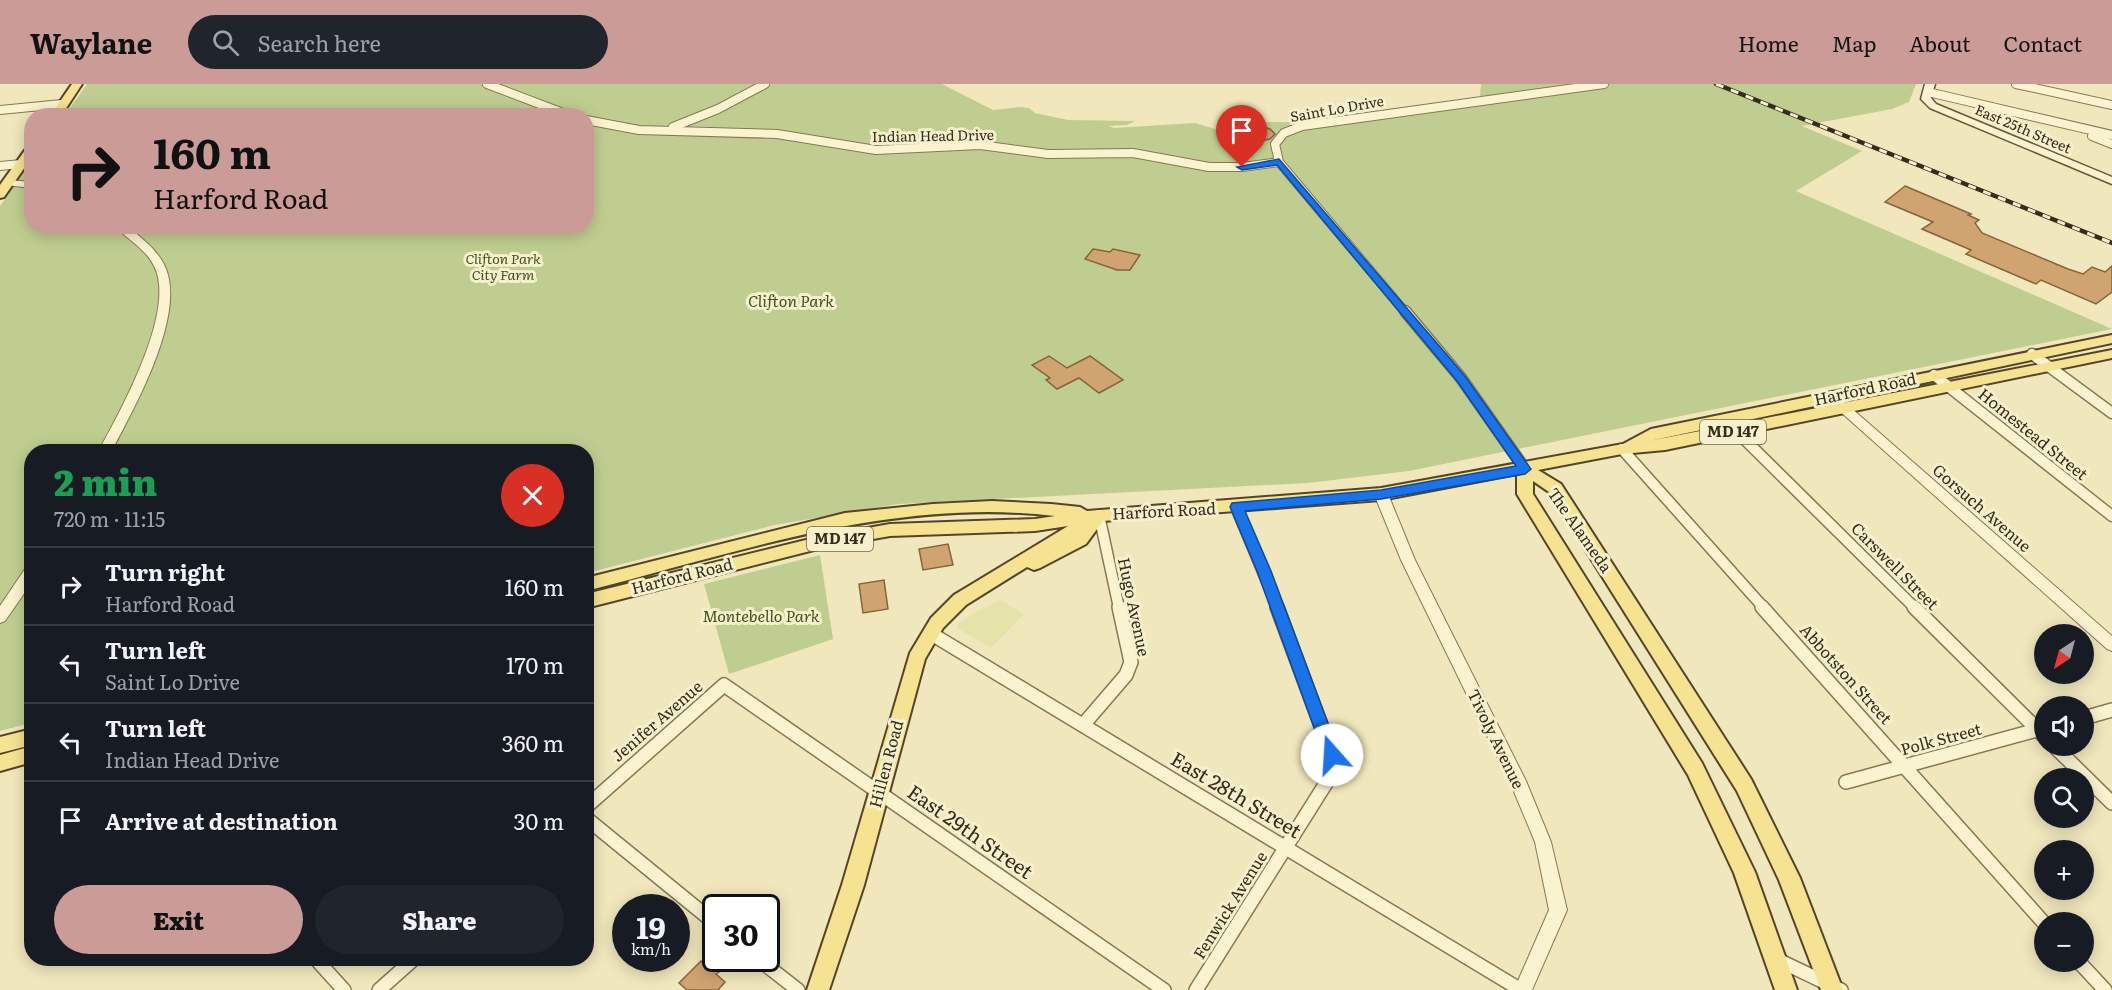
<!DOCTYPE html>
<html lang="en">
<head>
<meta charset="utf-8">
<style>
	body { margin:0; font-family:Literata,serif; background:#20242c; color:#f1f3f6; height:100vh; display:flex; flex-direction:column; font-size:22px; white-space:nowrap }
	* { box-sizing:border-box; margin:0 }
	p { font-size:20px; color:#9ea1a6 }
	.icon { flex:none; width:33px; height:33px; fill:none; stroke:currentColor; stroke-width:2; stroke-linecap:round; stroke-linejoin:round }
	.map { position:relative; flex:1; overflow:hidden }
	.side { position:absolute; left:24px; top:360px; width:570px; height:522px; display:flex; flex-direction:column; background:#171b24; border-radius:24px; box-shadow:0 3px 15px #0003 }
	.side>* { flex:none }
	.hud { position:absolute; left:24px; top:24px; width:570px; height:126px; border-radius:24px; box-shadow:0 3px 15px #0003; background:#ca9b97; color:#111; overflow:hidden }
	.needle { width:39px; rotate:216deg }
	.buttons { position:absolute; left:2034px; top:540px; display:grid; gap:12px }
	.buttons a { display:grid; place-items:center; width:60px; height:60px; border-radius:50%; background:#171b24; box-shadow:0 3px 15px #0003; font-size:30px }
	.speed { position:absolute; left:612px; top:810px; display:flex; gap:12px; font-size:30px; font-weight:700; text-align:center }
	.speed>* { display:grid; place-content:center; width:78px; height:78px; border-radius:50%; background:#171b24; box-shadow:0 3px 15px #0003; line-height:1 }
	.speed small { font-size:15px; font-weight:400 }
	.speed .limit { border:3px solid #111; border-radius:9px; background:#fff; color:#111 }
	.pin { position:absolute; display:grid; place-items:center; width:51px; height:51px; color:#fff; margin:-62px -26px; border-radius:50% 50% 50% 0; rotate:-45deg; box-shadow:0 0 6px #0007 }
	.pin .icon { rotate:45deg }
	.me { position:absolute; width:66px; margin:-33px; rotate:341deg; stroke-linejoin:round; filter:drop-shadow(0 0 4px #0008) }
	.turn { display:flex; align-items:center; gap:21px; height:126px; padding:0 30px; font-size:27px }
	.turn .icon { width:78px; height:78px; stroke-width:2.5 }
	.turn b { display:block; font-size:42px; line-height:51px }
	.round { display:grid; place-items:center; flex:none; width:63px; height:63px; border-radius:32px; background:#20242c }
	.headline { display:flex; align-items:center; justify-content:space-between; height:102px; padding:0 30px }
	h1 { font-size:36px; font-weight:800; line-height:45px; color:#1e9e55 }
	.button { display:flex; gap:12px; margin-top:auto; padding:12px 30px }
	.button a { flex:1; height:69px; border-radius:36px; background:#ca9b97; color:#111; font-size:24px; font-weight:800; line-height:69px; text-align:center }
	.button a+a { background:#20242c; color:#f1f3f6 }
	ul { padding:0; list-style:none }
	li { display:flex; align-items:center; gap:18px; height:78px; padding:0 30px; border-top:2px solid #363941 }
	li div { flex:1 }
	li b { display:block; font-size:22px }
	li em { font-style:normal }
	header { display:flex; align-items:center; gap:36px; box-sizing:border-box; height:84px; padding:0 30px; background:#ca9b97; color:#111 }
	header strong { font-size:28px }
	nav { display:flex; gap:33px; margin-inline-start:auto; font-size:21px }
	.search { width:420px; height:54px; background:#20242c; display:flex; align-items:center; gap:15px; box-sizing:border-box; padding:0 21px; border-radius:33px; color:#9ea1a6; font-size:22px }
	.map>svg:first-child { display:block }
	.farmland { fill:#e6e3aa }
	.green { fill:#bfce90 }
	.building { fill:#d0a470; stroke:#88633a; stroke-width:1.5 }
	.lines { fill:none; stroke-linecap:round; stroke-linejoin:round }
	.minor-far2-casing { stroke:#875; stroke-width:10 }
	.minor-far1-casing { stroke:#875; stroke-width:13 }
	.minor-casing { stroke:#875; stroke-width:16 }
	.tertiary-casing { stroke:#875; stroke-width:2 }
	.secondary-casing { stroke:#6a5739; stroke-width:3 }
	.primary-casing { stroke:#55442a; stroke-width:4 }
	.minor-far2 { stroke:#faf3d0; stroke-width:8 }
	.minor-far1 { stroke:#faf3d0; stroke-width:10 }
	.minor { stroke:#faf3d0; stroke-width:13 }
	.tertiary { fill:#faf3d0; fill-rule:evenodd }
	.secondary { fill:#faf3d0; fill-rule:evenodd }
	.primary { fill:#f6e391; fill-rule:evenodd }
	.rail-casing { stroke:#362c1b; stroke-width:4.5 }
	.rail { stroke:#f7f0cc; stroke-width:3; stroke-dasharray:8; stroke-linecap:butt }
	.route { fill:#1a73e8; stroke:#114b97; stroke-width:1.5 }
	.labels { text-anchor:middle; stroke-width:6; stroke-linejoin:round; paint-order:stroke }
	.far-street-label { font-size:14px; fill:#362c1b; stroke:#f7f0cc }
	.far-park-label { font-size:14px; font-style:italic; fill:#405420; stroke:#f7f0cc }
	.shield { fill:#f7f0cc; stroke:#706750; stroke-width:1.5 }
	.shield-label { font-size:15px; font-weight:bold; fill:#362c1b }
	.park-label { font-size:16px; font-style:italic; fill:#405420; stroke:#f7f0cc }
	.street-label { font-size:16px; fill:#362c1b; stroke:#f7f0cc }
	.near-street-label { font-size:20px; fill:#362c1b; stroke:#f7f0cc }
</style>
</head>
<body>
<header>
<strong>Waylane</strong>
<div class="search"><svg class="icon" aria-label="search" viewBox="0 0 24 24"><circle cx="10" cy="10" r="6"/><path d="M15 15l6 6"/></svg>Search here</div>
<nav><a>Home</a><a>Map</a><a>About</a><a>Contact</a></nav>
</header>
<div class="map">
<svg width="2112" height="906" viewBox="0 0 2112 906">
	<rect width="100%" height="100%" fill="#f0e7bc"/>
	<polygon class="farmland" points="1000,516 1024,530 991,564 957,544 959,539 974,529"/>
	<g class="green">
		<polygon points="87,0 942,0 993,26 1021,23 1029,24 1035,29 1068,36 1135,37 1127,41 1108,42 1114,44 1195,39 1222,47 1268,38 1289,38 1480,13 1481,0 1916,0 1909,18 1892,25 1802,42 1862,67 1796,107 2112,245 1409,387 1308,399 898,420 775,441 587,489 586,368 32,368 31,639 0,647 0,122 31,78 32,142 586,142 586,32 65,31"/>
		<polygon points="820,471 833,555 729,590 704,500"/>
	</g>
	<g class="building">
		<polygon points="1260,42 1270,45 1275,50 1270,55 1260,57 1249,54 1245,49 1249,44"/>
		<polygon points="1905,102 1971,130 1968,131 1979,136 1975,139 1982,149 2068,185 2083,190 2092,183 2105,188 2112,182 2112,208 2096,220 2041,196 2036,200 1966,170 1971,166 1922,145 1933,138 1885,118"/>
		<polygon points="1093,165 1110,168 1113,165 1140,171 1130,186 1117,186 1085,175"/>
		<polygon points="1049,272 1067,284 1090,272 1123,296 1099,309 1079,294 1057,305 1046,296 1050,294 1032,281"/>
		<polygon points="948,460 953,481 923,486 919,465"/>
		<polygon points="884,496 888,525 863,529 859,500"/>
		<polygon points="701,877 706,882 709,879 719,888 716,890 725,898 718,906 687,906 679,899"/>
	</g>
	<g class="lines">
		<g class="minor-far2-casing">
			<g id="minor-far2">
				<polyline points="487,0 571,32"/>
				<polyline points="2016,0 2112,21"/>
				<polyline points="1928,8 2112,51"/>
				<polyline points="0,26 62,20"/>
				<polyline points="586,36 639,46 777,50 876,66 980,61 1048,70 1133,69 1209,83 1242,83 1279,78"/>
				<polyline points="673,43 718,25 765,0"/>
				<polyline points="2092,52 2112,60"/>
				<polyline points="0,82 21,80"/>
				<polyline points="1406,229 1279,78 1275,60 1284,49 1302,42 1604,0"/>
			</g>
		</g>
		<g class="minor-far1-casing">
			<g id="minor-far1">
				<polyline points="1405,227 1461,294 1525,385"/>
				<polyline points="2032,270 2112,329"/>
				<polyline points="1934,291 2112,432"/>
				<polyline points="1731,342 1915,524"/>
				<polyline points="1622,365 1764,524"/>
				<polyline points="1236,423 1278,524"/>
				<polyline points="1099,431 1119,524"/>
			</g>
		</g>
		<g class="minor-casing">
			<g id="minor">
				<polyline points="1762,523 2044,839"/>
				<polyline points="1914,523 2044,652"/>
				<polyline points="930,549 1521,906"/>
				<polyline points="2084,634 2112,626"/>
				<polyline points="1083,641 1126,591 1131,578 1119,523"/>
				<polyline points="2054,662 2112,719"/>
				<polyline points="1846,698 2044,644"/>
				<polyline points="586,723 724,601 1164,906"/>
				<polyline points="586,734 716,840"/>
				<polyline points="315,874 344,906"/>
				<polyline points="757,874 798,906"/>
				<polyline points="1776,875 1841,906"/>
				<polyline points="2079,878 2105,906"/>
				<polyline points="379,906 415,874"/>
				<polyline points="1196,906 1328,696 1332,671 1277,523"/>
			</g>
		</g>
		<g class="tertiary-casing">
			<g id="tertiary">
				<polygon points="9,96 32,98 32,104 6,101 6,97"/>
				<path d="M115,142H127C143,155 163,170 168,191C181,240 134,325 111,368H98C120,328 177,226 154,182C146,165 128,156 115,142Z"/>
				<polygon points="1830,308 1834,309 2112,552 2112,567 2107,565 1826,315 1824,312"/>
				<polygon points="1381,405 1388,410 1415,476 1526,697 1551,758 1567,826 1532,906 1514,906 1549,826 1535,758 1512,703 1401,476 1374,410"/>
				<polygon points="32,481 32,498 5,537 0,539 0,522 27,482"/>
			</g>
		</g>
		<g class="secondary-casing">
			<polygon id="secondary" points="1925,0 1935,0 1931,14 1936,20 2112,93 2112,100 1930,24 1921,15"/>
		</g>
		<g class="primary-casing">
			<g id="primary">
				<polygon points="72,0 82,0 61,32 50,32"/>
				<polygon points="32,61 32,73 4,113 0,114 0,101 28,62"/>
				<path d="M2112,251V259L1649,357L2112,266V274L1665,366L1622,370L1538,386L1561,400L1751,695L1800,794L1843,906H1821L1779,796L1737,707L1549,408L1533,397V410L1702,679L1755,788L1797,906H1775L1734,789L1688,691L1517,410V390L1381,416L1103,437L1086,460L1040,484L1034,486L1027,483L966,521L943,544L925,575L864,801L829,906H807L842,801L910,569L931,534L954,511L1068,442L1035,447L890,452L822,464L586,524V510L822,452L890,440L1035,435L1055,432C895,413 739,468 586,507V494L845,429L933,420L992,417L1051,420L1080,423L1087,427L1381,404L1623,360L1651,345Z"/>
				<polygon points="32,645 32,661 0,669 0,653"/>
				<polygon points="32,662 32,678 0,687 0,671"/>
			</g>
		</g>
		<use href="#minor-far2" class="minor-far2"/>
		<use href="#minor-far1" class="minor-far1"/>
		<use href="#minor" class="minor"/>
		<use href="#tertiary" class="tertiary"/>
		<use href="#secondary" class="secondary"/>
		<use href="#primary" class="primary"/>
		<g class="rail-casing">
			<polyline id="rail" points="1716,0 2112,159"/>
		</g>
		<use href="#rail" class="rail"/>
	</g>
	<polygon class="route" points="1279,75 1465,292 1531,385 1525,390 1381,415 1245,427 1271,487 1340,671 1338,676 1326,676 1324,671 1257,487 1230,423 1232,419 1381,406 1516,382 1457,297 1277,81 1242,86 1237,83"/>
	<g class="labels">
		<g class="far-street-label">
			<text transform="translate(1337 25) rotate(-10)" y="5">Saint Lo Drive</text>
			<text transform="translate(2023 45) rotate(23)" y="5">East 25th Street</text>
			<text transform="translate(933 52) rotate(-1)" y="5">Indian Head Drive</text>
		</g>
		<g class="far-park-label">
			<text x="503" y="180">Clifton Park<tspan x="503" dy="16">City Farm</tspan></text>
		</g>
		<g class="shield">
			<rect x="1700" y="336" width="66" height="24" rx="4.5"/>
			<rect x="807" y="443" width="66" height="24" rx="4.5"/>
		</g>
		<g class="shield-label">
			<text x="1733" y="353">MD 147</text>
			<text x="840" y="460">MD 147</text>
		</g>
		<g class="park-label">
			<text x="791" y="223">Clifton Park</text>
			<text x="761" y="538">Montebello Park</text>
		</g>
		<g class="street-label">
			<text transform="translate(1865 305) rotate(-12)" y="6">Harford Road</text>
			<text transform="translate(2033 350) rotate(39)" y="6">Homestead Street</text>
			<text transform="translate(1982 424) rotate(41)" y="6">Gorsuch Avenue</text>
			<text transform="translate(1164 427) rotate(-3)" y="6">Harford Road</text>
			<text transform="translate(1580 446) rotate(55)" y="6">The Alameda</text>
			<text transform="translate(1895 482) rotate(45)" y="6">Carswell Street</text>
			<text transform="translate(682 492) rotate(-14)" y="6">Harford Road</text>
			<text transform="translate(1134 523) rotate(78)" y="6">Hugo Avenue</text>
			<text transform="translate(1846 590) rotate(48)" y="6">Abbotston Street</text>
			<text transform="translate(657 637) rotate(-41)" y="6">Jenifer Avenue</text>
			<text transform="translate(1496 655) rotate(64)" y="6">Tivoly Avenue</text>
			<text transform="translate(1941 655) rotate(-15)" y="6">Polk Street</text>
			<text transform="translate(886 680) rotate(-75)" y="6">Hillen Road</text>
			<text transform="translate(1230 821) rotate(-58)" y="6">Fenwick Avenue</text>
		</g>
		<g class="near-street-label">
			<text transform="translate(1236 711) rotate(31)" y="7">East 28th Street</text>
			<text transform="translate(970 748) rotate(35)" y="7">East 29th Street</text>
		</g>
	</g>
</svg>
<div class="buttons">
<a><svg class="needle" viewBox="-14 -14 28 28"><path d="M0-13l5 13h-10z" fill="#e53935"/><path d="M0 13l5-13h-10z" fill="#9ea1a6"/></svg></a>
<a><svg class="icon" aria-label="sound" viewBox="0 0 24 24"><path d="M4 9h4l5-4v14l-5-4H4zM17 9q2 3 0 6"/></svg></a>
<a><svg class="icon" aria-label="search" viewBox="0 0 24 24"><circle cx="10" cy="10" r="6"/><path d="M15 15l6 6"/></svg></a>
<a>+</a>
<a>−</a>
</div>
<div class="speed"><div>19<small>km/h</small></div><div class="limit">30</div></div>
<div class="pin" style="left:1242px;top:83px;background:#d93025"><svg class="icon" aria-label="arrive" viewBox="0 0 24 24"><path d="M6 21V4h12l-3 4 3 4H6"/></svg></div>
<svg class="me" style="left:1332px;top:671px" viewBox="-20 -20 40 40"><circle r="19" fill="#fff"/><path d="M0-13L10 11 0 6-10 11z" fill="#1a73e8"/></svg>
<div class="hud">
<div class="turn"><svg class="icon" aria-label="right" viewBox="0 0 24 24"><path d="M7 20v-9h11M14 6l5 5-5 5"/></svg><div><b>160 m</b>Harford Road</div></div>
</div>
<section class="side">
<div class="headline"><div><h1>2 min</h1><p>720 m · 11:15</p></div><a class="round" style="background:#d93025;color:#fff"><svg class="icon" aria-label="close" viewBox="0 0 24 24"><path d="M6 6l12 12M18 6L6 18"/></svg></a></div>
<ul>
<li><svg class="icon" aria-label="right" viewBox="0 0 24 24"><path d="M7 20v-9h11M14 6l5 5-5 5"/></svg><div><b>Turn right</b><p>Harford Road</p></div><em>160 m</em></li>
<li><svg class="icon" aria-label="left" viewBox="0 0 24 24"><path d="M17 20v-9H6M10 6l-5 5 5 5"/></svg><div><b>Turn left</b><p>Saint Lo Drive</p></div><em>170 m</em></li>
<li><svg class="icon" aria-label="left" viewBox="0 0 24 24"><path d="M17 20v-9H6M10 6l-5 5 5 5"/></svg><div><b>Turn left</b><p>Indian Head Drive</p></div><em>360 m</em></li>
<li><svg class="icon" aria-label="arrive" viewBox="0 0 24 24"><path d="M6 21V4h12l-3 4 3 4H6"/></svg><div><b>Arrive at destination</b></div><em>30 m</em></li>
</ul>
<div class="button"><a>Exit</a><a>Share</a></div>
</section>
</div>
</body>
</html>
